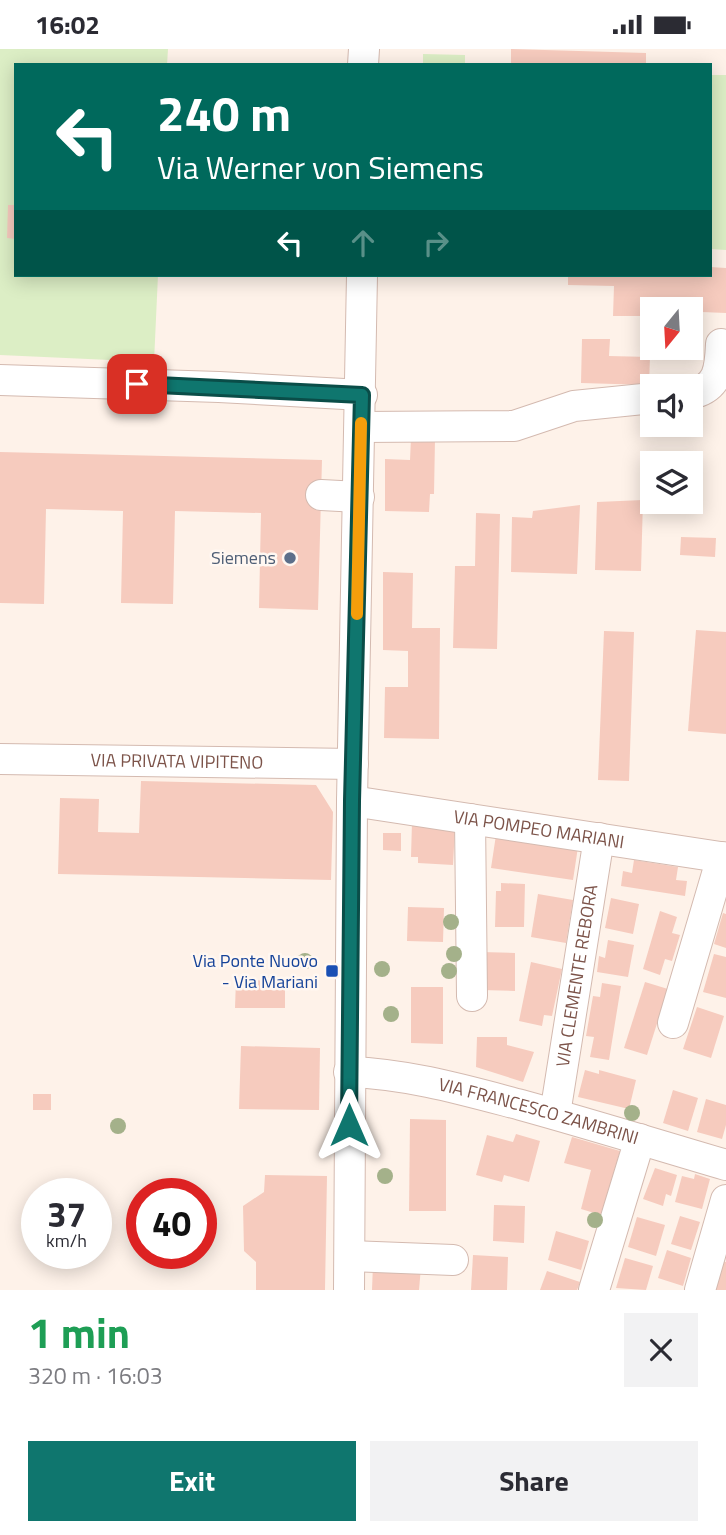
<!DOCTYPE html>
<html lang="en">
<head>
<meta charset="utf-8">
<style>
	body { margin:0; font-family:"Titillium Web",sans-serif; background:#f2f2f3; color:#2b2b33; height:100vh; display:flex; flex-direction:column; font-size:26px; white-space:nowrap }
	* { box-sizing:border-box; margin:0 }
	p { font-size:23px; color:#7c7c81 }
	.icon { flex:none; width:38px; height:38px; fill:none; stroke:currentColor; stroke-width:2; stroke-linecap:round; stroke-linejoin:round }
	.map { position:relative; height:1241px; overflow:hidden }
	.details { display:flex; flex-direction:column; background:#fff; flex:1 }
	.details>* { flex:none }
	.guide { position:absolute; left:14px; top:14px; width:698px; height:214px; border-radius:0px; box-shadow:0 4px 18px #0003; background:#00695c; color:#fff; overflow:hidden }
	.needle { width:46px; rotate:198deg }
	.fabs { position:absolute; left:640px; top:248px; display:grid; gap:14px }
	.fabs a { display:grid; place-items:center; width:63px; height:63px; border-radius:0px; background:#fff; box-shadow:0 4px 18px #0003; font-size:35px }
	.speed { position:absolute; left:21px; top:1129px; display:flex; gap:14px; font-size:35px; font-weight:700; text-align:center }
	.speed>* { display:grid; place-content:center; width:91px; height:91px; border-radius:50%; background:#fff; box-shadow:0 4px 18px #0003; line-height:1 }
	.speed small { font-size:18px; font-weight:400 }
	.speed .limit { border:10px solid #d22; background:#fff; color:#111 }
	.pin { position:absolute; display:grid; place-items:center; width:60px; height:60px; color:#fff; margin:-30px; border-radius:14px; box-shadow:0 4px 10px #0006 }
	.me { position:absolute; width:77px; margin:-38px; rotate:0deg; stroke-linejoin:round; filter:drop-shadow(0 0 5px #0008) }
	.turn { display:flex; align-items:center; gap:24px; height:147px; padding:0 28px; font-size:32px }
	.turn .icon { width:91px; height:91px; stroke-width:2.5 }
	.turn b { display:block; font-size:49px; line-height:60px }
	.lanes { display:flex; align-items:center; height:66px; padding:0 28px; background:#0003; justify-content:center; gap:35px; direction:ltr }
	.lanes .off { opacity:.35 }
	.round { display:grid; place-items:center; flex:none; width:74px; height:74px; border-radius:0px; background:#f2f2f3 }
	.headline { display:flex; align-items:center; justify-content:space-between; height:119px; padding:0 28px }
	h1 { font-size:42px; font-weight:700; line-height:52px; color:#1e9e55 }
	.button { display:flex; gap:14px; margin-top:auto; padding:14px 28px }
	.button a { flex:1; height:80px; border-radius:0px; background:#0f766e; color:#fff; font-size:28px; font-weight:700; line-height:80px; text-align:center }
	.button a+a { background:#f2f2f3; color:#2b2b33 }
	.status { display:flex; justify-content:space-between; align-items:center; height:49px; padding:0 35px; background:#fff; direction:ltr }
	.status svg { height:19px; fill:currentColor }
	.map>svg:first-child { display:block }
	.green { fill:#dceec5 }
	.building { fill:#f6cbbe }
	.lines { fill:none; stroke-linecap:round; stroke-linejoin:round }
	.minor-casing { stroke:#d4bab0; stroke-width:32 }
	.minor { stroke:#fff; stroke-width:30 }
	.tree { fill:#a4b18a }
	.route-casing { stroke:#0a4d48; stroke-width:18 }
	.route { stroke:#0f766e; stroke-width:12 }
	.slow { stroke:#f59e0b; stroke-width:12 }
	.service-dot { fill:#5c6f8a; stroke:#fff7f1; stroke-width:2.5 }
	.transit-dot { fill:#1a4fb4; stroke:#fff7f1; stroke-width:2.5 }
	.labels { text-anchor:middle; stroke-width:5; stroke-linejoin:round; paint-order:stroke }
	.service-label { font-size:18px; fill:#4e5e75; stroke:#fff7f1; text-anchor:end }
	.street-label { font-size:18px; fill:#7c5349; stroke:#fff7f1 }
	.transit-label { font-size:18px; fill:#164399; stroke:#fff7f1; text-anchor:end }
</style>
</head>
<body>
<div class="status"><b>16:02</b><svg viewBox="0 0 49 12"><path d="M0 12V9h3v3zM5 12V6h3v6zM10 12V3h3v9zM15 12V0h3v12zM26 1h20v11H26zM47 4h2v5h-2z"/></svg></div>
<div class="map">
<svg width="726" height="1241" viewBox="0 0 726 1241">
	<rect width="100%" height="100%" fill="#fef2e9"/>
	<g class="green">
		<polygon points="0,0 168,0 167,16 16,16 16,226 158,226 154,313 0,306"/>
		<polygon points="423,5 465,6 465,16 423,16"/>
		<polygon points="711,26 726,26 726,201 711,200"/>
	</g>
	<g class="building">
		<polygon points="511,0 646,4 646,16 511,15"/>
		<polygon points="8,156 16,156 16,190 7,189"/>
		<polygon points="710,218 726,219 726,264 653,261 653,280 643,280 643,267 613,267 614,237 568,236 568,226 710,226"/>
		<polygon points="582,290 610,290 609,307 650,308 649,336 581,334"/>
		<polygon points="411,389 435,390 434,445 430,445 429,463 385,462 385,410 410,411"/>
		<polygon points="0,403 322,411 318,561 259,559 261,464 175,462 173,555 121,554 123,462 46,460 44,555 0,554"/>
		<polygon points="643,451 641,522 595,521 597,453"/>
		<polygon points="580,456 577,525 511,523 512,468 532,469 533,462"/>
		<polygon points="476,464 500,465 497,600 453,599 455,517 475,517"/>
		<polygon points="681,488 716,489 715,508 680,506"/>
		<polygon points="383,523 413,524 412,579 440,579 439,690 384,689 385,638 408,638 408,602 383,601"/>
		<polygon points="696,581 726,583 726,685 688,682"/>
		<polygon points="604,582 634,583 629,732 598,731"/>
		<polygon points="141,732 316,736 333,763 331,831 58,825 60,749 99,750 98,783 139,784"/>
		<polygon points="412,773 455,779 453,816 418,814 418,808 411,808"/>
		<polygon points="383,784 401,784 401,802 383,801"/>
		<polygon points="496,786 578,798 573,831 491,819"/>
		<polygon points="634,811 678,818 676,831 687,832 685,847 621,837 623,822 632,824"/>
		<polygon points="501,834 525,835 524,878 495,878 496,842 501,842"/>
		<polygon points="538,845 573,851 566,894 531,888"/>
		<polygon points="611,849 639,855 633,885 605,879"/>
		<polygon points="408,858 444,859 443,893 407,892"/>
		<polygon points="660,862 677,868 672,884 680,886 672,912 665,910 660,926 643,920"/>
		<polygon points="723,864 726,865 726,899 714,895"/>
		<polygon points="608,891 634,896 628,928 597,923 599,907 605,909"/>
		<polygon points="481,903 515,904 515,942 481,941"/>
		<polygon points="714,905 726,908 726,949 703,943"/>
		<polygon points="531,913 562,920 552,967 544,966 542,977 519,972"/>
		<polygon points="236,931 285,932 285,959 235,959"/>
		<polygon points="645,933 668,940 647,1006 624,999"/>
		<polygon points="602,934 621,937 609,1011 590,1008 594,988 586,987 593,947 600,948"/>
		<polygon points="411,938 443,938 443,995 411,994"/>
		<polygon points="697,958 724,967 711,1009 683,1000"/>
		<polygon points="477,988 507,988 507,996 534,1003 523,1033 476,1018"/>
		<polygon points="241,997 320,999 319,1061 239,1060"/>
		<polygon points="585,1021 599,1025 599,1021 636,1031 629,1060 578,1048"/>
		<polygon points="673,1041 698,1049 688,1082 663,1074"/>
		<rect x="33" y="1045" width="18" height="16"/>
		<polygon points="706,1050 726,1056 726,1076 722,1090 697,1083"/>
		<polygon points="410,1070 446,1071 446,1162 409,1162"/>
		<polygon points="516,1085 540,1092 529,1133 504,1126 502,1133 476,1126 487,1086 513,1093"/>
		<polygon points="572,1088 620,1102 601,1166 581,1160 591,1121 564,1114"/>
		<polygon points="655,1119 677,1126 671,1147 666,1145 663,1157 643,1150"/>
		<polygon points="695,1125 710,1130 702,1160 675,1153 682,1127 694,1130"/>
		<polygon points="265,1126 327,1127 325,1241 256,1241 256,1213 244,1202 243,1157 264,1143"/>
		<polygon points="494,1156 525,1157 524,1194 493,1192"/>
		<polygon points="680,1167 700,1173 691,1201 671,1195"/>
		<polygon points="637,1168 665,1176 656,1207 628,1198"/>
		<polygon points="556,1182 589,1192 581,1221 548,1211"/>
		<polygon points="667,1201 691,1209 683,1237 658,1229"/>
		<polygon points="473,1206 508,1208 507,1241 471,1241"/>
		<polygon points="625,1209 653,1217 646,1241 616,1239"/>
		<polygon points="721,1212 726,1213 726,1241 712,1241"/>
		<polygon points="373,1215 421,1218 419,1241 372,1241"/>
		<polygon points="547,1222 580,1233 577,1241 540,1241"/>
	</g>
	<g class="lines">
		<g class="minor-casing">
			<g id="minor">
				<polyline points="363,16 364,0"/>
				<polyline points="0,331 219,338 362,346"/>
				<path d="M691,345C719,339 720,319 721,295"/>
				<polyline points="361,378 514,377 574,357 653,349"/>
				<polyline points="321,446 359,448"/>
				<path id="s1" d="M0,710L353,715"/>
				<path id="s2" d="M352,752L726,809"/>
				<polyline points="470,770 472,947"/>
				<polyline points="673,974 722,808"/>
				<path id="s3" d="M349,1023C409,1025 464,1041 521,1056C590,1075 658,1096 726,1116"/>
				<path id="s4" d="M555,1065L599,789"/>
				<polyline points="350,1207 453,1211"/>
				<polyline points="349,1241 352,752 362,226"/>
				<polyline points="594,1241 640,1090"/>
				<polyline points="700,1241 726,1151"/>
			</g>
		</g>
		<use href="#minor" class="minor"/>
	</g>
	<g class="tree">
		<circle cx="451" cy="873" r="8"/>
		<circle cx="454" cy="905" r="8"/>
		<circle cx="305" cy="912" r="8"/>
		<circle cx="382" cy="920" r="8"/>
		<circle cx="449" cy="922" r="8"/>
		<circle cx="391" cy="965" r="8"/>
		<circle cx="632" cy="1064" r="8"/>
		<circle cx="118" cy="1077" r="8"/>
		<circle cx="385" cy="1127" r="8"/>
		<circle cx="595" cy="1171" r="8"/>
	</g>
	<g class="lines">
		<g class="route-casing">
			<polyline id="route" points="137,335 362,346 352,752 349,1076"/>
		</g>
		<use href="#route" class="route"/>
		<polyline class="slow" points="357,565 361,374"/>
	</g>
	<circle class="service-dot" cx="290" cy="509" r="7"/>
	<rect class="transit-dot" x="325" y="915" width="14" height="14" rx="3.5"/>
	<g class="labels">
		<g class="service-label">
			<text x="276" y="515">Siemens</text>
		</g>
		<g class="street-label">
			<text dy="6" stroke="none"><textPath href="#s1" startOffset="177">VIA PRIVATA VIPITENO</textPath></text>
			<text dy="6" stroke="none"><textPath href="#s2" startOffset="189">VIA POMPEO MARIANI</textPath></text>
			<text dy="6" stroke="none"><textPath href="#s4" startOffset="140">VIA CLEMENTE REBORA</textPath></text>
			<text dy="6" stroke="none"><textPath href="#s3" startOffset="194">VIA FRANCESCO ZAMBRINI</textPath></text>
		</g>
		<g class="transit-label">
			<text x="318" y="918">Via Ponte Nuovo<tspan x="318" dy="21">- Via Mariani</tspan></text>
		</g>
	</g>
</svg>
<div class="fabs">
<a><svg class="needle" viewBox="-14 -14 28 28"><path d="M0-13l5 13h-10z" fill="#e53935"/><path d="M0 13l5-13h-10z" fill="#7c7c81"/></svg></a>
<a><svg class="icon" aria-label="sound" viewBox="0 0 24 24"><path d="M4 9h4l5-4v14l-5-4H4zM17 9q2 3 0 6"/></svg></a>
<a><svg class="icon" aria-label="layers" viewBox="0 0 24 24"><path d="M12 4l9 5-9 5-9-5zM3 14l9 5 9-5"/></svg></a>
</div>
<div class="speed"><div>37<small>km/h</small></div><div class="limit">40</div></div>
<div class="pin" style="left:137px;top:335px;background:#d93025"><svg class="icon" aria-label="arrive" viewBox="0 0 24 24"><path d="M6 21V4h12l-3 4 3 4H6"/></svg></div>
<svg class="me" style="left:349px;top:1076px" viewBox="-20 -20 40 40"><path d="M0-17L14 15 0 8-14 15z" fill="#0f766e" stroke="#fff" stroke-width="4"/></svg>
<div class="guide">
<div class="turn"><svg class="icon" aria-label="left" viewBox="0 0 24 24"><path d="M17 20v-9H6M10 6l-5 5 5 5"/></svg><div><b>240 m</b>Via Werner von Siemens</div></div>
<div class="lanes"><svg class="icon" aria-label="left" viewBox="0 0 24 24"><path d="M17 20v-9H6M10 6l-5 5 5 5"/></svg><svg class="icon off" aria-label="ahead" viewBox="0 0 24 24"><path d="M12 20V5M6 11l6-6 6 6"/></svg><svg class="icon off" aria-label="right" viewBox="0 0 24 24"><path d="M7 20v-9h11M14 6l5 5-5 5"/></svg></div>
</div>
</div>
<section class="details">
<div class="headline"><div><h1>1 min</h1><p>320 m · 16:03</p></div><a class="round"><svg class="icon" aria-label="close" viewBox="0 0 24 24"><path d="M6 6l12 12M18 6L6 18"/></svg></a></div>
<div class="button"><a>Exit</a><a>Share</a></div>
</section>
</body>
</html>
